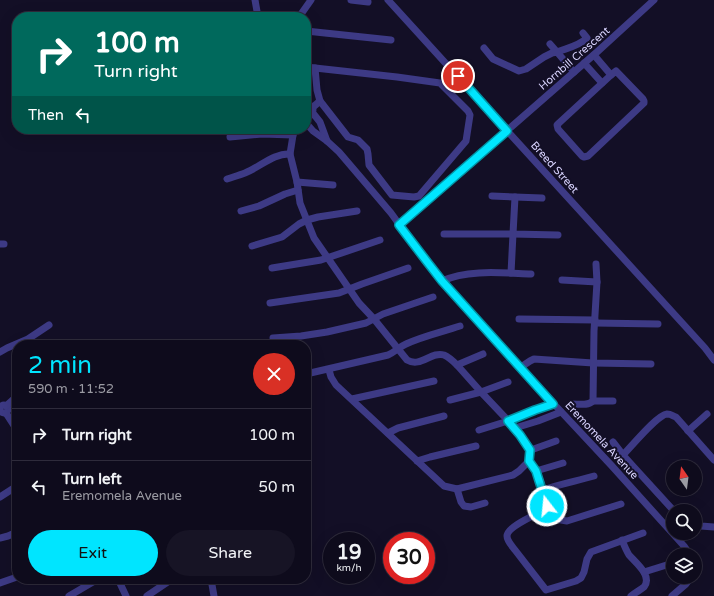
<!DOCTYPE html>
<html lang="en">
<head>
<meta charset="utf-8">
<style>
	body { margin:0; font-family:"Varela Round",sans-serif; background:#171425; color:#f1f3f6; height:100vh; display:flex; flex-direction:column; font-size:15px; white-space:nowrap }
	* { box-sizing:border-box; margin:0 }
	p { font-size:13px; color:#9b9ba3 }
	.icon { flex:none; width:22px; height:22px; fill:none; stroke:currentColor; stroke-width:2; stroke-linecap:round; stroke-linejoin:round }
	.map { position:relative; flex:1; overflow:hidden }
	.details { position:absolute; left:12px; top:340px; width:299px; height:244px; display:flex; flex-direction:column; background:#0e0b1c; border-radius:16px; box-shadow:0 4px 16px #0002,0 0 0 1px #2e2b3b }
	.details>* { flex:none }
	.guide { position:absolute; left:12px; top:12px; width:299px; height:122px; border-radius:16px; box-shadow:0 4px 16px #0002,0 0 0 1px #2e2b3b; background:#00695c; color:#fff; overflow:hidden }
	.needle { width:26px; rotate:346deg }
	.controls { position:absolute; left:666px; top:460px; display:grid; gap:8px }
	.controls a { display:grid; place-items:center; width:36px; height:36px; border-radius:50%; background:#0e0b1c; box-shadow:0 4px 16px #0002,0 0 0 1px #2e2b3b; font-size:20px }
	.speed { position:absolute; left:323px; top:532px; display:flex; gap:8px; font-size:20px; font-weight:700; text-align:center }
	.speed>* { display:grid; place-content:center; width:52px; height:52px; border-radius:50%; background:#0e0b1c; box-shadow:0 4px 16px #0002,0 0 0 1px #2e2b3b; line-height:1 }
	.speed small { font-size:10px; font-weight:400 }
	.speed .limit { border:6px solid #d22; background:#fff; color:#111 }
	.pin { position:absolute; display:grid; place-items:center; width:34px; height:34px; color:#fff; margin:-17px; border:2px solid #fff; border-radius:50%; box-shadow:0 1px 4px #0007 }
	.me { position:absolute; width:44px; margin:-22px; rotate:344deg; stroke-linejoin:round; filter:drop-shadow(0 0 3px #0008) }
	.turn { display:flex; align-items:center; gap:14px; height:84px; padding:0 16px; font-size:18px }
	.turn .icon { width:52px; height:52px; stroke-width:2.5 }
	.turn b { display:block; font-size:28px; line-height:34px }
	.then { display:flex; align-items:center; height:38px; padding:0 16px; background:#0003; gap:8px; font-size:15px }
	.round { display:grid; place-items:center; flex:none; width:42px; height:42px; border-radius:21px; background:#171425 }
	.head { display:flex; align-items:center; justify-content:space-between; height:68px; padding:0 16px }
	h1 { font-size:24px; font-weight:600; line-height:30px; color:#00e5ff }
	.button { display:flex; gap:8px; margin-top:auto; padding:8px 16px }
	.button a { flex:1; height:46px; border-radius:24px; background:#00e5ff; color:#111; font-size:16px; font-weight:600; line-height:46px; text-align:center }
	.button a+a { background:#171425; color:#f1f3f6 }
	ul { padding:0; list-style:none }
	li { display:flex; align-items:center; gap:12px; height:52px; padding:0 16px; border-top:1px solid #2e2b3b }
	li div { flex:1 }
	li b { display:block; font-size:15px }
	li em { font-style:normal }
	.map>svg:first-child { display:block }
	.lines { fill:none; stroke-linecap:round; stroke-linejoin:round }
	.minor { stroke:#3d3a85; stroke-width:7 }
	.route-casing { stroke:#0095a6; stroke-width:10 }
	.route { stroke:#00e5ff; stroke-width:7 }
	.labels { text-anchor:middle; stroke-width:4; stroke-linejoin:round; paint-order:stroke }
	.street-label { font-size:11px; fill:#d9d4ff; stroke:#130f26 }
</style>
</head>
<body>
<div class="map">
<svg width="714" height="596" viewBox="0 0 714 596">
	<rect width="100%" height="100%" fill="#130f26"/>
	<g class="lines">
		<g class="minor">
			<polyline points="255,0 258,17"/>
			<polyline points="351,0 368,2"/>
			<polyline points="388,0 705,348 714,360"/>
			<polyline points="299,17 311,0"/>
			<polyline points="306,31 391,40"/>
			<path d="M550,44L557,52C567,48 579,46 587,38L583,33"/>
			<polyline points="484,48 493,59 519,71 526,69 544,57 552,53 557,52 574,72"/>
			<polyline points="594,55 611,75"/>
			<polyline points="584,63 602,83"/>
			<polyline points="306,67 397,77 440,83 468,111 470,115 466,141 419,196 414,197 392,195 369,165 368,154 367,149 358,140 348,137 320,101"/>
			<polygon points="616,71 643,99 644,101 644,103 588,156 584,157 582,156 558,129 557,125 559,123 611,75"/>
			<polyline points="306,103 311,106 313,110 311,115 306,117"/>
			<polyline points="312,108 320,101 317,90 315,68"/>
			<polyline points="312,112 320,122 327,141"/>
			<polyline points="306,123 313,131 327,141 339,152 374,193 391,213 427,263 442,281 553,403 611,465 684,546 690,555"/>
			<path d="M294,129L290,154L297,182L300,203L314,238L359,303L374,319L407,360C421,368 431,351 444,355C449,357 453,361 457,365L481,392L515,428L531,450L529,461L519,471L513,475L457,489L444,486L336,385L331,377L329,370"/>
			<polyline points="230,137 262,134 293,135"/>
			<path d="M227,179C233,177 240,175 245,173C260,167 274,153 290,154"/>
			<polyline points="297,182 333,185"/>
			<polyline points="492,196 542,198"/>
			<polyline points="515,197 513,234 558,235"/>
			<polyline points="241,211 259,206 285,194 298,190"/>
			<polyline points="399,225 597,52 654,0"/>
			<polyline points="444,234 513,234 511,273"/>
			<polyline points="0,244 4,244"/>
			<polyline points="252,246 282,237 299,224 307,220 318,217 357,211"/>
			<polyline points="272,268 321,260 380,240"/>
			<polyline points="562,280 597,282"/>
			<path d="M442,281C468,269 503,273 531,274"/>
			<polyline points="270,303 339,293 362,284 408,268"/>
			<polyline points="519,319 595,320"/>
			<polyline points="595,323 658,324"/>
			<polyline points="273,338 301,336 327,332 366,323 383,314 433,297"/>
			<polyline points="0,352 7,348 28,339 49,325"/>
			<polyline points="457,365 483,354"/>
			<polyline points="521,367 530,361 534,359 593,363 651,364"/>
			<path d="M306,374L388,355C395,352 399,347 406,344C423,336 442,332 460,326"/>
			<polyline points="352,399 434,381"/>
			<polyline points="450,400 481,392 508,382"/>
			<polyline points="593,401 594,331 597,282 596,264"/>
			<path d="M572,404C579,404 588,406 593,401H613"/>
			<circle cx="4" cy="409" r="4"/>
			<polyline points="6,406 17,396"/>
			<polyline points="6,413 17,430"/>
			<polyline points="515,428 538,421 561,412"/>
			<polyline points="479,430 508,421 535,410 553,403"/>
			<polyline points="688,431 707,414"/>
			<polyline points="388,433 398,428 444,416"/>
			<polyline points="613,442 623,455"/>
			<polyline points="531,450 556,441"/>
			<polyline points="417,461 430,457 476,446"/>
			<path d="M529,461C531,464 535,468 536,471C540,478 548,502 546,509C538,514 507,526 507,536C507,541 512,546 515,550L546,590L576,581L581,578L584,572L587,559L591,552L643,533"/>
			<polyline points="536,471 563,463"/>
			<polyline points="457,489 461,502 464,506 471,507 485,503"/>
			<path d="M543,490C560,484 577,481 594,476"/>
			<polyline points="0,497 17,486"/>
			<polyline points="546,509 561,520 567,521 621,504"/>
			<path d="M674,511L632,465L623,455C632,446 657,415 667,414C671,414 673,416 676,417L714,460"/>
			<polyline points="695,525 701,526 714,527"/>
			<polyline points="0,538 8,536 17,532"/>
			<path d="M622,540C624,545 626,550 629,555C635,562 653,576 644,587C640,590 635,593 631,596"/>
			<polyline points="644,572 673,563"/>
			<polyline points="118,579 126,596"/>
			<polyline points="211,579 214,596"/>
			<polyline points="0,583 17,577"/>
			<polyline points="69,596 98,579"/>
			<polyline points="147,596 172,579"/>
			<polyline points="672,596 686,584 691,577"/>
		</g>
	</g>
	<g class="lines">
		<g class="route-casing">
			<polyline id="route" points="458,76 507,131 399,225 428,263 442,281 553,404 535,410 508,421 520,435 530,450 529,461 536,471 547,506"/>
		</g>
		<use href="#route" class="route"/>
	</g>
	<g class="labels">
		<g class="street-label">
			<text transform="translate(574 58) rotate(-41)" y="4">Hornbill Crescent</text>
			<text transform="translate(555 167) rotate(48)" y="4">Breed Street</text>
			<text transform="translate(602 440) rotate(47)" y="4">Eremomela Avenue</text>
		</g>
	</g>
</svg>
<div class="controls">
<a><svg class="needle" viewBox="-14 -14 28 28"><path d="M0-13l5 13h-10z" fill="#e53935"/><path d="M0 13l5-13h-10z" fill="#9b9ba3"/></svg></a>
<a><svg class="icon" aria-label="search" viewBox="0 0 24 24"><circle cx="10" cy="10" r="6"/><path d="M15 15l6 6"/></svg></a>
<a><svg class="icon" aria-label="layers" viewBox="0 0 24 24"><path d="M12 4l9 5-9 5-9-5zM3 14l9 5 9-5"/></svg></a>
</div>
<div class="speed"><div>19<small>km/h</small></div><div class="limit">30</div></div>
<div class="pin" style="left:458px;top:76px;background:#d93025"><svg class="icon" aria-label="arrive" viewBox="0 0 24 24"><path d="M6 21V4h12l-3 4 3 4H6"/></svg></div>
<svg class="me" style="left:547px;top:506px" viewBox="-20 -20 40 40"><circle r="17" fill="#00e5ff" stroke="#fff" stroke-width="3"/><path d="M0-11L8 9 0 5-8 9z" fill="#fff"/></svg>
<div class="guide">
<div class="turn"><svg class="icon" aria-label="right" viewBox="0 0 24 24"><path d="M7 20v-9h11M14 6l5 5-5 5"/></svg><div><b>100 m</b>Turn right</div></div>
<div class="then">Then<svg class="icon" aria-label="left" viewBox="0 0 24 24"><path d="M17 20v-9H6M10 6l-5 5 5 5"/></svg></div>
</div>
<section class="details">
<div class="head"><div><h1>2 min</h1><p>590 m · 11:52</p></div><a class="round" style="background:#d93025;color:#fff"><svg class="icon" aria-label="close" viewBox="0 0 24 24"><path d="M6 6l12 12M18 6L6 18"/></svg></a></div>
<ul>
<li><svg class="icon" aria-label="right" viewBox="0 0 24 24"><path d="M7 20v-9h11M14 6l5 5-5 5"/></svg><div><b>Turn right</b></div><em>100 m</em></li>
<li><svg class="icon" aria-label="left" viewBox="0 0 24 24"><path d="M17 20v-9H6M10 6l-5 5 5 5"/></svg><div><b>Turn left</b><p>Eremomela Avenue</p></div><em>50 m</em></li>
</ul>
<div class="button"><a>Exit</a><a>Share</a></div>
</section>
</div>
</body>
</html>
